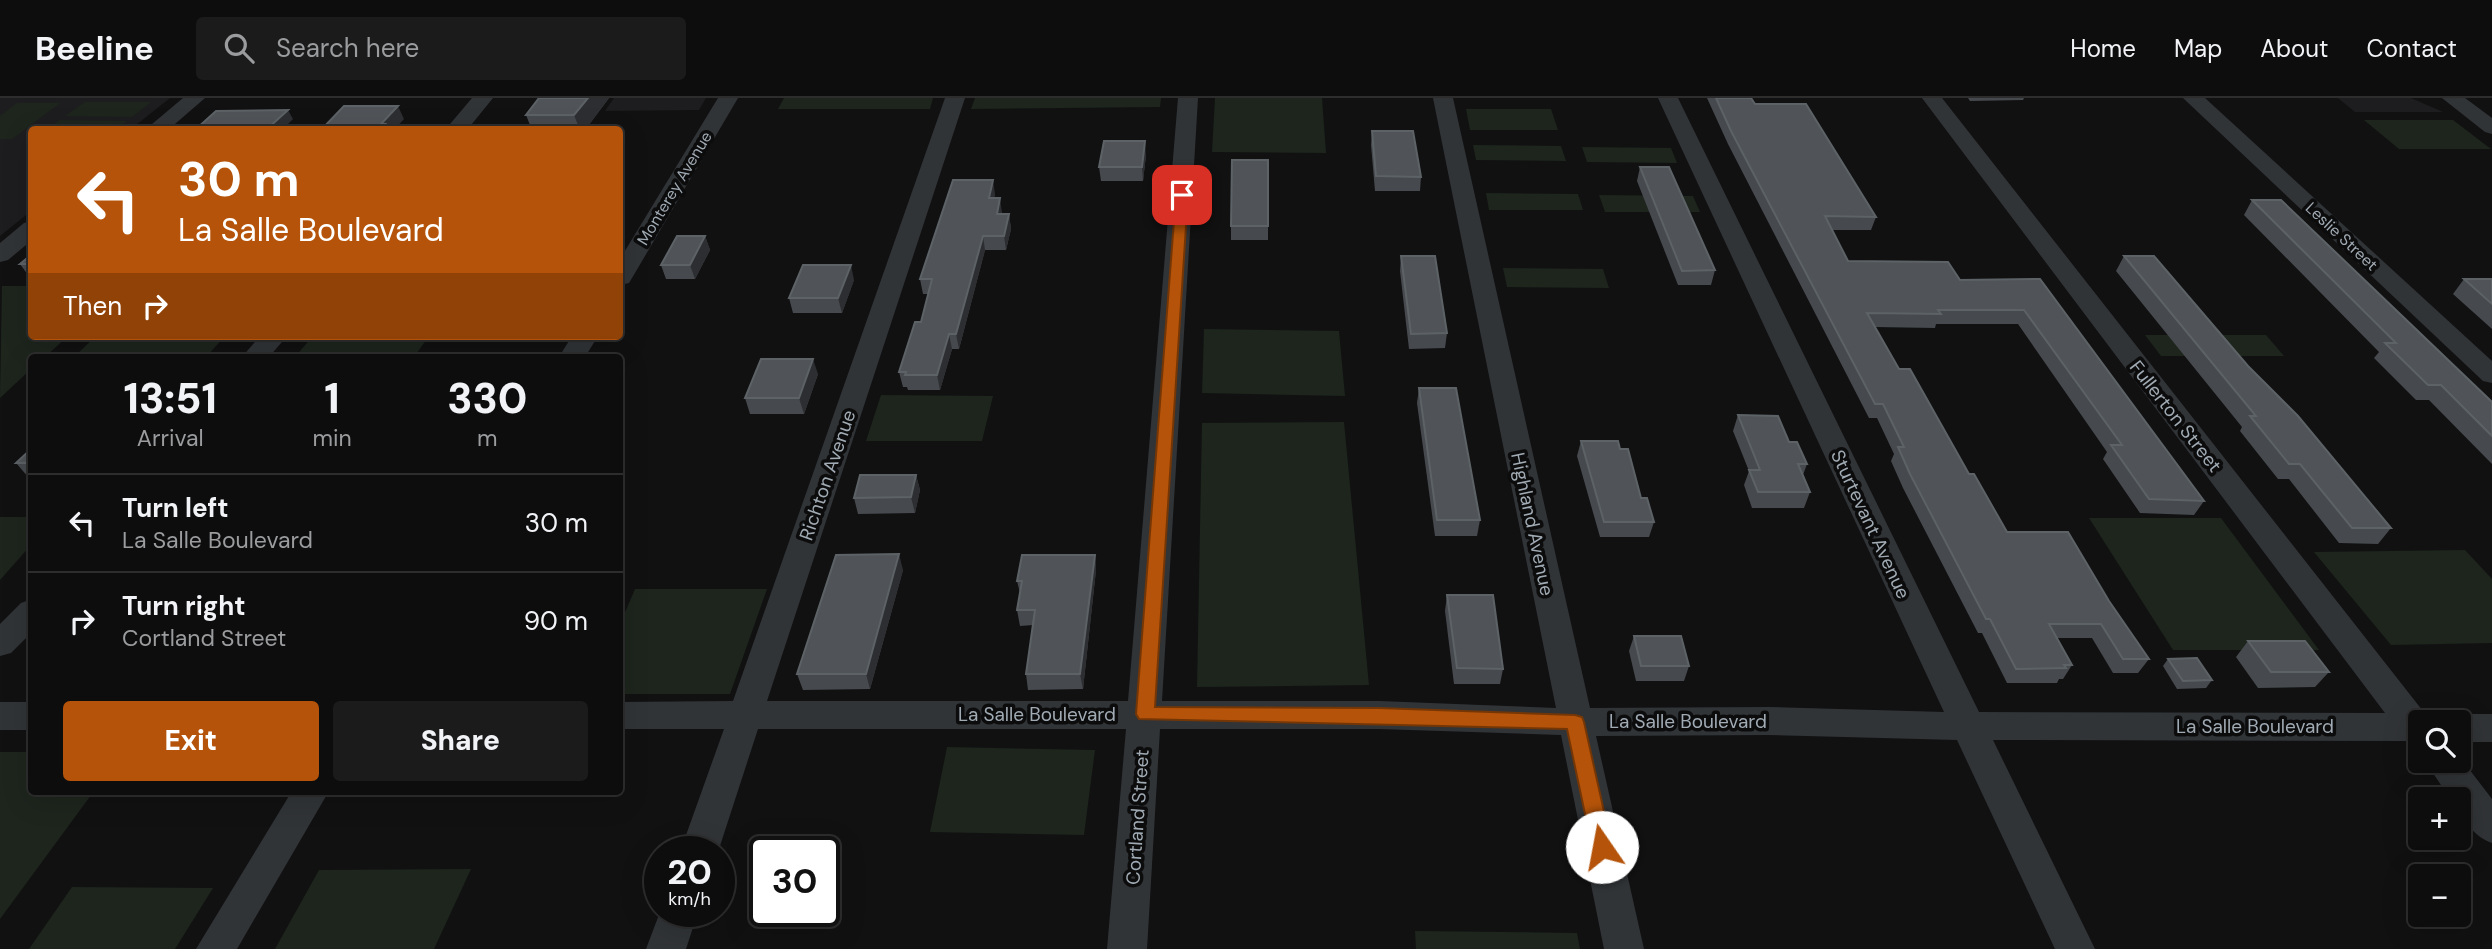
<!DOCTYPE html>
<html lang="en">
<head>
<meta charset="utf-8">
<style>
	body { margin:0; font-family:"DM Sans",sans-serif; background:#1b1b1c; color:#f1f3f6; height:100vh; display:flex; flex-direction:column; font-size:26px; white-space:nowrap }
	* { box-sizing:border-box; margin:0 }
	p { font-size:23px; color:#9a9c9e }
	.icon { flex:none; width:38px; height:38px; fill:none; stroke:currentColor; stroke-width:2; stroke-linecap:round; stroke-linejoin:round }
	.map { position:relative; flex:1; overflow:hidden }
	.sheet { position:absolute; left:28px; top:256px; width:595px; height:441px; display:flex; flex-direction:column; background:#0d0d0e; border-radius:7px; box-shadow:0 7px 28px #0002,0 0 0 2px #2d2d2e }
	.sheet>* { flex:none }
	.banner { position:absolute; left:28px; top:28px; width:595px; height:214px; border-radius:7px; box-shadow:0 7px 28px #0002,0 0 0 2px #2d2d2e; background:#b45309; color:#fff; overflow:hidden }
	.controls { position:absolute; left:2408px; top:612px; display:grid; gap:14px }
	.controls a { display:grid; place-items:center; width:63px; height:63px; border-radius:7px; background:#0d0d0e; box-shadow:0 7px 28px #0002,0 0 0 2px #2d2d2e; font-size:35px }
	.speed { position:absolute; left:644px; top:738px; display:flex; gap:14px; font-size:35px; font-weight:700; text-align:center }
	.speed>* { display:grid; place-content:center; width:91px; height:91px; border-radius:50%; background:#0d0d0e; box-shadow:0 7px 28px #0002,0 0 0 2px #2d2d2e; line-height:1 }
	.speed small { font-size:18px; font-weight:400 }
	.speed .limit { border:4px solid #111; border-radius:10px; background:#fff; color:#111 }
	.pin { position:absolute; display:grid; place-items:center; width:60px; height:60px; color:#fff; margin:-30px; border-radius:14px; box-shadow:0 4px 10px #0006 }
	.me { position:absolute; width:77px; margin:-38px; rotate:348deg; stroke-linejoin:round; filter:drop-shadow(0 0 5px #0008) }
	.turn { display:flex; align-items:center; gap:24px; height:147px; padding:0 35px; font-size:32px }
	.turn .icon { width:91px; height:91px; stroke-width:2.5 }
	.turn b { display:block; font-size:49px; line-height:60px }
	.then { display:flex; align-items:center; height:66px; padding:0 35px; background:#0003; gap:14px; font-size:26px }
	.eta { display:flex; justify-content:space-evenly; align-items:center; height:119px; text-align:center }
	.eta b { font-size:42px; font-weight:800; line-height:49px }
	.action { display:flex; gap:14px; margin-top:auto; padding:14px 35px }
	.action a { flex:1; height:80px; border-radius:7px; background:#b45309; color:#fff; font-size:28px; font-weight:800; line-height:80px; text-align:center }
	.action a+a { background:#1b1b1c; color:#f1f3f6 }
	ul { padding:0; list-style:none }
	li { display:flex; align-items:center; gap:21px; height:98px; padding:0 35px; border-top:2px solid #2d2d2e }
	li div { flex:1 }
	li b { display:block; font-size:26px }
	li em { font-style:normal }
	header { display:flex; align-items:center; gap:42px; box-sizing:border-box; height:98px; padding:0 35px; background:#0d0d0e; border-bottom:2px solid #2d2d2e }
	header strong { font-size:33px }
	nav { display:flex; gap:38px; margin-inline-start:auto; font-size:24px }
	.search { width:490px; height:63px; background:#1b1b1c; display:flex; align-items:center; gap:18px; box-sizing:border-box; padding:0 24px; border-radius:7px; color:#9a9c9e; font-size:26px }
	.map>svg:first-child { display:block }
	.built { fill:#1d1d1f }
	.green { fill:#1d251d }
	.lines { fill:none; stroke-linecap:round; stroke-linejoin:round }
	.minor { fill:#313437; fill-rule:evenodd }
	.wall { fill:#46494d }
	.shaded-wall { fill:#2d2e31 }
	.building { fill:#505458; stroke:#5c6266; stroke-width:2 }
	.route { fill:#b45309; stroke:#753606; stroke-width:2 }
	.labels { text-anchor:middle; stroke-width:7; stroke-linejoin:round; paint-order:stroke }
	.far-street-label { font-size:16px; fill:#a1abb4; stroke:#0c0c0d }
	.street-label { font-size:19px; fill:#a1abb4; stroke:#0c0c0d }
</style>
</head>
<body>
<header>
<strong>Beeline</strong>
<div class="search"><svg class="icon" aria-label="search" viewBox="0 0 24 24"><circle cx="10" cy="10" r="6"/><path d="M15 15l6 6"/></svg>Search here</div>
<nav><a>Home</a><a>Map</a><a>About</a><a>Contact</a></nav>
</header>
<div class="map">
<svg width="2492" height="851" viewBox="0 0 2492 851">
	<rect width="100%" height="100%" fill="#111112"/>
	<g class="built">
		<polygon points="0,0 170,0 131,31 32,32 31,113 0,138"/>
		<polygon points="614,0 706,0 699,12 605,13"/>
		<polygon points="2338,0 2411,0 2443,14 2355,14"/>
	</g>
	<g class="green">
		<polygon points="784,0 933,0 930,11 778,11"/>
		<polygon points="975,0 1161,0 1160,9 971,11"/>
		<polygon points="1215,0 1322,0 1326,55 1212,54"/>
		<polygon points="85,4 151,4 132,19 65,18"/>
		<polygon points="17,5 60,5 12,41 0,41 0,18"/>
		<polygon points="1466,11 1551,11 1558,32 1470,32"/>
		<polygon points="60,22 127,23 116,31 47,31"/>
		<polygon points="2364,22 2453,22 2491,51 2399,51"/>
		<polygon points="1473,47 1561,48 1566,63 1476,62"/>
		<polygon points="1582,49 1671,50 1677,65 1587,64"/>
		<polygon points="1486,95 1578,96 1583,112 1489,112"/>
		<polygon points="1599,97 1693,98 1700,114 1605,114"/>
		<polygon points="1503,170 1603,171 1609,190 1507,189"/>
		<polygon points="2,188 31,188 32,238 68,238 45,259 32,259 31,271 0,300"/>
		<polygon points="1204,231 1339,233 1345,298 1202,295"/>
		<polygon points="2145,237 2266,237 2284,258 2161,258"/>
		<polygon points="96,238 225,238 206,259 74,259"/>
		<polygon points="429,238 414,259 295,259 312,239"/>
		<polygon points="881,297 993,298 982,343 866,343"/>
		<polygon points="1344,324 1369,587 1197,589 1202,325"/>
		<polygon points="0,419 32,419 31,447 0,482"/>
		<polygon points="2089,420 2221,420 2319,552 2173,552"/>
		<polygon points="2465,452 2492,481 2492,545 2391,547 2314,454"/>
		<polygon points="635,491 767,491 730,596 620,596 620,526"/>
		<polygon points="947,649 1095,652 1084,737 930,734"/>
		<polygon points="0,654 31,654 32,693 94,693 0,821"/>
		<polygon points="471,771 434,851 275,851 319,772"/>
		<polygon points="72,789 213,790 175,851 29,851"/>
		<polygon points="1415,833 1577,835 1580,851 1416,851"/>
	</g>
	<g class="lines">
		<g class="minor">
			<polygon points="183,0 205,0 168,32 145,32"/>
			<polygon points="472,0 493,0 467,32 445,32"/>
			<polygon points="718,0 738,0 632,180 629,185 620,187 620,161"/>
			<polygon points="945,0 965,0 767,603 1128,603 1178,0 1198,0 1162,603 1379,603 1556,610 1433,0 1453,0 1590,610 1768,609 1944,614 1658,0 1678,0 1979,614 2385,615 1922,0 1942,0 2426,617 2432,619 2435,625 2420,625 2420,649 2406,643 1993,642 2095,851 2055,851 1957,642 1768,637 1596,638 1644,851 1604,851 1561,637 1379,631 1160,631 1147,851 1107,851 1126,631 758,631 718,754 680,754 724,631 620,631 620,604 733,603"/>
			<polygon points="2183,0 2205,0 2492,263 2492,285 2483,283"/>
			<polygon points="2442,0 2465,0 2492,20 2492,36 2485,34"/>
			<polygon points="32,123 32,142 8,162 0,164 0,145 24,125"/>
			<polygon points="260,238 287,238 269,259 242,259"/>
			<polygon points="572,238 598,238 585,259 559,259"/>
			<polygon points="32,501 32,534 11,555 0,558 0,526 21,505"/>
			<rect x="0" y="604" width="32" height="28"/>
			<polygon points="2459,616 2492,616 2492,644 2459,644 2459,625 2444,625 2447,620"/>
			<path d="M2459,658L2492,701V745C2475,739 2459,721 2459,702H2451L2425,663H2459Z"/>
			<polygon points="292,693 329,693 237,851 196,851"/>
			<polygon points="660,814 698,814 686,851 646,851"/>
		</g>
	</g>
	<g class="wall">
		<polygon points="609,0 585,32 532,32 526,17"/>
		<polygon points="1707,0 1751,0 1755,6 1876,119 1871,132 1831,132 1848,163 1960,182 2040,181 2204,403 2194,417 2140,415 2103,361 2107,354 2018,226 1936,226 1935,230 1875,229 1899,271 2007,434 2109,503 2149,561 2138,575 2113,575 2092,540 2057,540 2072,567 2063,581 2059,581 2057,585 2007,585 1982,535 1978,535 1903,390 1891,363 1894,356 1877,320 1869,320 1728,46"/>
		<polygon points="1968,0 2024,0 2023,2 1970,3"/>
		<polygon points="1372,33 1421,79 1420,93 1375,93 1371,47"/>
		<polygon points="1146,57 1143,83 1101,83 1099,69"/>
		<polygon points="1268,62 1268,142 1231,142 1231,128"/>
		<polygon points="1640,69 1715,172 1711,187 1678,187 1637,83"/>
		<polygon points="995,96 994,100 1002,115 1002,116 1009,116 1011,131 1006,152 985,152 959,251 952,251 940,292 908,292 907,289 903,289 899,274 921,224 928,196 923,196 920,181"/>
		<polygon points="2252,102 2492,304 2492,366 2429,302 2416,302 2374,260 2379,254 2244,117"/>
		<polygon points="705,138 710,152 695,181 666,181 661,167"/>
		<polygon points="32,156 32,181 31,181 20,166"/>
		<polygon points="1401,158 1447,235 1445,250 1409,251 1400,173"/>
		<polygon points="2124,158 2248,268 2391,430 2378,446 2339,445 2289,381 2278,381 2240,333 2242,329 2116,173"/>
		<polygon points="2464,181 2492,181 2492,231 2453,196"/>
		<polygon points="854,182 842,215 793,215 789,200"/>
		<polygon points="818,276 804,316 750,316 745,300"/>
		<polygon points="1419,290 1480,422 1477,438 1435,438 1417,305"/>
		<polygon points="1738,317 1789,344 1807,366 1803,377 1810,394 1804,410 1752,410 1744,387 1749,373 1733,333"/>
		<polygon points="1581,343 1620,351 1641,400 1654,424 1649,439 1600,439 1577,358"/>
		<polygon points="32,350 32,380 29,380 16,365"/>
		<polygon points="916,377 920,392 915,415 858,416 854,400"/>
		<polygon points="1095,457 1096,472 1083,591 1028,592 1026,576 1033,527 1020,528 1017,512 1020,495 1017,483"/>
		<polygon points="903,472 870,591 803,592 797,576"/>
		<polygon points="1447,497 1503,571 1500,586 1454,586 1445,513"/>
		<polygon points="1634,538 1689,568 1684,583 1636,583 1629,553"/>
		<polygon points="2248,543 2329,574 2315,589 2258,590 2236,559"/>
		<polygon points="2168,561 2212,582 2206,590 2177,591 2163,568"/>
	</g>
	<g class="shaded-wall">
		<polygon points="588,0 609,0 585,32 580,32 574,17"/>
		<polygon points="398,8 404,21 394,32 380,32 381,26"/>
		<polygon points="288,12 293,21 282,32 266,32"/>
		<polygon points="1145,43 1146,57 1143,83 1142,69"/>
		<polygon points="993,82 995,96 991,115 989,100"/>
		<polygon points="1000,100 1002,115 999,131 997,116"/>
		<polygon points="1009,116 1011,131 1006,152 1004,138"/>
		<polygon points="705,138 710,152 695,181 690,167"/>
		<polygon points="983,138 985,152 959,251 956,236"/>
		<polygon points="851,167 854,182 842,215 838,200"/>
		<polygon points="949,236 952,251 940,292 937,277"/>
		<polygon points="813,261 818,276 804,316 799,300"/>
		<polygon points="916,377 920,392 915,415 911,399"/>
		<polygon points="899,456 903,472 870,591 866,576"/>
		<polygon points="1095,457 1096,472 1083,591 1080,576"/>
	</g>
	<g class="building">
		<polygon points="539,0 588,0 574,17 526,17"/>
		<polygon points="1716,0 1751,0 1755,6 1806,6 1876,119 1825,118 1848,163 1948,164 1960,182 2040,181 2204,403 2149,401 2111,347 2122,347 2024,212 1938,212 1941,216 1867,215 1899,271 1910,271 1969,376 1974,376 2007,434 2068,434 2109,503 2149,561 2123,561 2101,526 2049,526 2072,567 2064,567 2066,570 2016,571 1990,521 1986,521 1910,376 1898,349 1904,349 1883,306 1875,306 1731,33"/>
		<polygon points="344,8 398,8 381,26 385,26 380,32 321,32"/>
		<polygon points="288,12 266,32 195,32 216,13"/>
		<polygon points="1372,33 1413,33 1421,79 1376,78"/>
		<polygon points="1104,43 1145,43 1142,69 1099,69"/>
		<polygon points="1232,62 1268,62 1268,128 1231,128"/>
		<polygon points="1640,69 1669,69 1715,172 1682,173"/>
		<polygon points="953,82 993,82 989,100 1000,100 997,116 1009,116 1004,138 983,138 956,236 949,236 937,277 905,277 906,274 899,274 915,224 921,224 932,181 920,181"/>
		<polygon points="2252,102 2281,102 2492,304 2492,338 2441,287 2428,287 2385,245 2396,245"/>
		<polygon points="677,138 705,138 690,167 661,167"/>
		<polygon points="32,156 32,166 20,166"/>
		<polygon points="1401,158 1435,158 1447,235 1411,236"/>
		<polygon points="2124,158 2154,158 2248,268 2298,318 2391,430 2352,430 2300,366 2289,366 2250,318 2256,318"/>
		<polygon points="803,167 851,167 838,200 789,200"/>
		<polygon points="2464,181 2492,181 2492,206"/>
		<polygon points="761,261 813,261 799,300 745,300"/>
		<polygon points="1419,290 1456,290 1480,422 1437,422"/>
		<polygon points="1738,317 1778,318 1789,344 1797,344 1807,366 1798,366 1810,394 1758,394 1749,372 1760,372"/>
		<polygon points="1581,343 1618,343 1620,351 1628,351 1641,400 1647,400 1654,424 1604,424"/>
		<polygon points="32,350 32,365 16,365"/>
		<polygon points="860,377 916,377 911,399 854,400"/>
		<polygon points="899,456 866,576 797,576 836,457"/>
		<polygon points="1022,457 1095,457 1080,576 1026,576 1035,512 1017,512 1022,483 1017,483"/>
		<polygon points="1447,497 1493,497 1503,571 1457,570"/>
		<polygon points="1634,538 1681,538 1689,568 1641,568"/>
		<polygon points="2248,543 2305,543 2329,574 2271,574"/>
		<polygon points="2197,560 2212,582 2183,583 2168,561"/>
	</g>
	<polygon class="route" points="1182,93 1188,97 1155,609 1379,610 1575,617 1582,619 1584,624 1612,749 1609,755 1602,758 1595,755 1592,749 1567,631 1139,621 1136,616 1176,97"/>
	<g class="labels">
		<g class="far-street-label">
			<text transform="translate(674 90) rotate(-59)" y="6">Monterey Avenue</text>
			<text transform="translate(2342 138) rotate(43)" y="6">Leslie Street</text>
		</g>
		<g class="street-label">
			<text transform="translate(2176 318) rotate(52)" y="7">Fullerton Street</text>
			<text transform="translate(827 377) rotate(-71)" y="7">Richton Avenue</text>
			<text transform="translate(1533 426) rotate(78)" y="7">Highland Avenue</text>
			<text transform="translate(1871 426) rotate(65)" y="7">Sturtevant Avenue</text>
			<text x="1037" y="623">La Salle Boulevard</text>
			<text x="1688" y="630">La Salle Boulevard</text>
			<text x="2255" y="635">La Salle Boulevard</text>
			<text transform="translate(1137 719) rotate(-86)" y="7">Cortland Street</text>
		</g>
	</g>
</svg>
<div class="controls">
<a><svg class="icon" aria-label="search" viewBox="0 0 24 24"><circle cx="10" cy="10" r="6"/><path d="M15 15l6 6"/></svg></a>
<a>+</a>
<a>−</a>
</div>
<div class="speed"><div>20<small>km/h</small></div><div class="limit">30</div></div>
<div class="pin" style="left:1182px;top:97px;background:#d93025"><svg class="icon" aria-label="arrive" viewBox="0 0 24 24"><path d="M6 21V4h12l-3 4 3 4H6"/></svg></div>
<svg class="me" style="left:1602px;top:749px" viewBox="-20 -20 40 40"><circle r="19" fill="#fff"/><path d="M0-13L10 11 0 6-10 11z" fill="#b45309"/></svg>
<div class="banner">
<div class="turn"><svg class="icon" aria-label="left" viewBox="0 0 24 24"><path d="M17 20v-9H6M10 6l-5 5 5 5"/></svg><div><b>30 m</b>La Salle Boulevard</div></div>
<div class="then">Then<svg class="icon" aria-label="right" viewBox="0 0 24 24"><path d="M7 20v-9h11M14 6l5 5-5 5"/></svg></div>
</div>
<section class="sheet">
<div class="eta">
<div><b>13:51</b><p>Arrival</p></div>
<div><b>1</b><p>min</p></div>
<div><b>330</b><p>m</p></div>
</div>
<ul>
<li><svg class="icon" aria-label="left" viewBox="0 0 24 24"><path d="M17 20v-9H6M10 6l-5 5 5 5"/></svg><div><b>Turn left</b><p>La Salle Boulevard</p></div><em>30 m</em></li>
<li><svg class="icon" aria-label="right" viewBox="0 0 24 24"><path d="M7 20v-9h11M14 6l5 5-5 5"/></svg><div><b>Turn right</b><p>Cortland Street</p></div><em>90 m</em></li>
</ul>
<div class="action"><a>Exit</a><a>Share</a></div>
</section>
</div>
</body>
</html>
